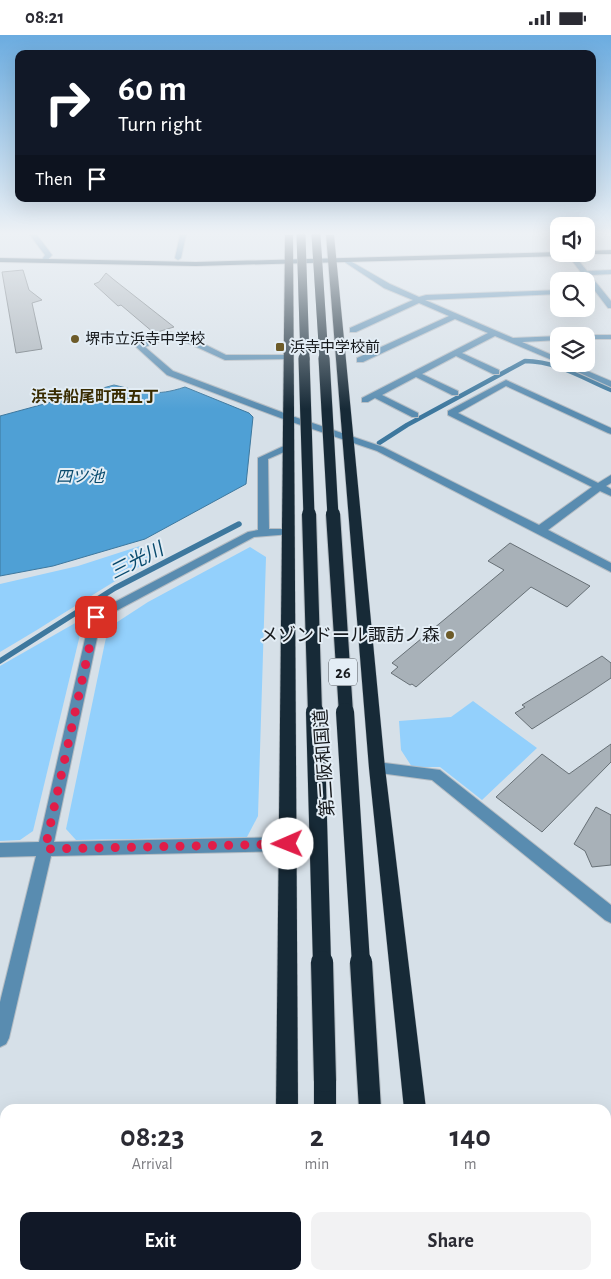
<!DOCTYPE html>
<html lang="en">
<head>
<meta charset="utf-8">
<style>
	body { margin:0; font-family:"Alegreya Sans","Noto Sans JP",sans-serif; background:#f2f2f3; color:#2b2b33; height:100vh; display:flex; flex-direction:column; font-size:19px; white-space:nowrap }
	* { box-sizing:border-box; margin:0 }
	p { font-size:16px; color:#7c7c81 }
	.icon { flex:none; width:28px; height:28px; fill:none; stroke:currentColor; stroke-width:2; stroke-linecap:round; stroke-linejoin:round }
	.map { position:relative; flex:1; overflow:hidden }
	.details { position:absolute; left:0px; top:1069px; width:611px; height:176px; display:flex; flex-direction:column; background:#fff; border-radius:15px 15px 0 0; box-shadow:0 5px 20px #0002 }
	.details>* { flex:none }
	.banner { position:absolute; left:15px; top:15px; width:581px; height:152px; border-radius:10px; box-shadow:0 5px 20px #0002; background:#111827; color:#fff; overflow:hidden }
	.buttons { position:absolute; left:550px; top:182px; display:grid; gap:10px }
	.buttons a { display:grid; place-items:center; width:45px; height:45px; border-radius:10px; background:#fff; box-shadow:0 5px 20px #0002; font-size:25px }
	.pin { position:absolute; display:grid; place-items:center; width:42px; height:42px; color:#fff; margin:-21px; border-radius:10px; box-shadow:0 2px 8px #0006 }
	.me { position:absolute; width:55px; margin:-28px; rotate:269deg; stroke-linejoin:round; filter:drop-shadow(0 0 4px #0008) }
	.turn { display:flex; align-items:center; gap:18px; height:105px; padding:0 20px; font-size:22px }
	.turn .icon { width:65px; height:65px; stroke-width:2.5 }
	.turn b { display:block; font-size:35px; line-height:42px }
	.then { display:flex; align-items:center; height:48px; padding:0 20px; background:#0003; gap:10px; font-size:19px }
	.eta { display:flex; justify-content:space-evenly; align-items:center; height:85px; text-align:center }
	.eta b { font-size:30px; font-weight:700; line-height:35px }
	.primary-button { display:flex; gap:10px; margin-top:auto; padding:10px 20px }
	.primary-button a { flex:1; height:58px; border-radius:10px; background:#111827; color:#fff; font-size:20px; font-weight:700; line-height:58px; text-align:center }
	.primary-button a+a { background:#f2f2f3; color:#2b2b33 }
	.status { display:flex; justify-content:space-between; align-items:center; height:35px; padding:0 25px; background:#fff; direction:ltr }
	.status svg { height:14px; fill:currentColor }
	.map>svg:first-child { display:block }
	.green { fill:#93d0fc }
	.water { fill:#4fa0d5; stroke:#3e789e }
	.lines { fill:none; stroke-linecap:round; stroke-linejoin:round }
	.stream-far1 { stroke:#3e789e; stroke-width:4.5 }
	.stream { stroke:#3e789e; stroke-width:5.5 }
	.building { fill:#a8b1b8; stroke:#677076 }
	.minor-casing { stroke:#b4bcc3; stroke-width:2 }
	.major-casing { stroke:#b4bcc3; stroke-width:2 }
	.highway-casing { stroke:#b4bcc3; stroke-width:1 }
	.minor { fill:#598cb0; fill-rule:evenodd }
	.major { fill:#1f435b; fill-rule:evenodd }
	.highway { fill:#172a37; fill-rule:evenodd }
	.highway-bridge-far4-casing { stroke:#b4bcc3; stroke-width:9; stroke-linecap:butt }
	.highway-bridge-far3-casing { stroke:#b4bcc3; stroke-width:12; stroke-linecap:butt }
	.highway-bridge-far2-casing { stroke:#b4bcc3; stroke-width:16; stroke-linecap:butt }
	.highway-bridge-far1-casing { stroke:#b4bcc3; stroke-width:19; stroke-linecap:butt }
	.highway-bridge-casing { stroke:#b4bcc3; stroke-width:24; stroke-linecap:butt }
	.highway-bridge-far4 { stroke:#172a37; stroke-width:9 }
	.highway-bridge-far3 { stroke:#172a37; stroke-width:11 }
	.highway-bridge-far2 { stroke:#172a37; stroke-width:14 }
	.highway-bridge-far1 { stroke:#172a37; stroke-width:18 }
	.highway-bridge { stroke:#172a37; stroke-width:22 }
	.route { stroke:#e11d48; stroke-width:9; stroke-dasharray:0 16.2 }
	.poi-dot { fill:#6d5b29; stroke:#e3edf5; stroke-width:2 }
	.labels { text-anchor:middle; stroke-width:4; stroke-linejoin:round; paint-order:stroke }
	.far-poi-label { font-size:15px; fill:#171a1d; stroke:#e3edf5; text-anchor:start }
	.far-neighbourhood-label { font-size:16px; font-weight:bold; fill:#382b00; stroke:#e3edf5 }
	.far-water-label { font-size:16px; font-style:italic; fill:#084a6d; stroke:#e3edf5 }
	.shield { fill:#e3edf5; stroke:#54595e; stroke-width:1 }
	.shield-label { font-size:16px; font-weight:bold; fill:#171a1d }
	.poi-label { font-size:18px; fill:#171a1d; stroke:#e3edf5; text-anchor:end }
	.street-label { font-size:18px; fill:#171a1d; stroke:#e3edf5 }
	.water-label { font-size:19px; font-style:italic; fill:#084a6d; stroke:#e3edf5 }
</style>
</head>
<body>
<div class="status"><b>08:21</b><svg viewBox="0 0 49 12"><path d="M0 12V9h3v3zM5 12V6h3v6zM10 12V3h3v9zM15 12V0h3v12zM26 1h20v11H26zM47 4h2v5h-2z"/></svg></div>
<div class="map">
<svg width="611" height="1244" viewBox="0 0 611 1244">
	<rect width="100%" height="100%" fill="#d6e0e8"/>
	<g class="green">
		<path d="M140,511L153,524C101,553 52,587 0,617V549L78,531Z"/>
		<polygon points="250,512 266,522 258,781 247,802 76,805 66,794 108,593 148,567"/>
		<polygon points="84,583 33,796 20,805 0,806 0,631"/>
		<polygon points="473,666 537,713 482,765 440,732 412,732 401,715 399,686 451,682"/>
	</g>
	<path class="water" d="M114,350C144,357 155,362 185,352L249,378L253,382L246,449L145,504L53,531L0,541V381Z"/>
	<g class="lines">
		<path class="stream-far1" d="M379,408L407,390L525,326C556,326 583,343 611,355"/>
		<polyline class="stream" points="0,626 115,553 239,489"/>
	</g>
	<g class="building">
		<polygon points="23,235 29,255 42,265 32,268 42,314 16,318 2,237"/>
		<polygon points="106,238 113,244 174,292 154,298 121,270 118,271 94,249 99,247"/>
		<polygon points="510,508 590,551 567,572 531,552 416,652 412,649 410,650 391,638 398,632 392,628 504,535 488,526"/>
		<polygon points="602,621 611,628 611,643 587,659 532,694 515,678 525,672 522,670"/>
		<polygon points="611,709 611,727 542,797 496,762 542,719 569,739"/>
		<polygon points="596,772 611,780 611,830 592,832 585,816 574,809"/>
	</g>
	<g class="lines">
		<g class="minor-casing">
			<g id="minor">
				<polygon points="30,200 37,200 52,220 46,227 41,226 45,220"/>
				<polygon points="180,200 186,200 181,223 178,225 175,223"/>
				<polygon points="553,200 559,200 559,205"/>
				<polygon points="567,219 573,219 587,236 611,235 611,239 590,240 611,266 611,273 608,273"/>
				<polygon points="345,223 390,249 419,262 426,260 559,255 559,259 425,265 513,303 559,301 562,301 559,301 559,305 522,307 559,323 559,328 495,301 462,318 499,335 499,339 493,339 456,321 422,339 458,356 458,360 452,360 416,342 382,360 418,378 418,382 412,382 375,363 368,367 362,367 362,363 488,298 455,284 363,327 357,327 357,323 449,281 419,268 356,297 350,297 350,293 413,265 384,253 343,226 342,225"/>
				<polygon points="170,297 196,305 226,320 292,320 292,324 289,324 225,325 190,309 170,302 145,312 173,336 292,381 383,412 539,490 592,452 448,380 448,376 506,345 611,393 611,399 608,398 506,351 458,378 598,448 611,440 611,448 606,451 611,454 611,461 600,456 548,495 611,528 611,537 377,416 286,385 167,340 135,311"/>
				<polygon points="586,300 611,300 611,304 586,304 586,301 583,301"/>
				<polygon points="560,329 571,329 611,346 611,352"/>
				<polygon points="288,409 293,412 291,414 268,424 269,494 287,494 292,497 291,499 254,502 101,584 54,807 289,802 294,804 297,809 294,814 289,816 51,821 9,1003 6,1009 0,1012 0,967 36,821 0,822 0,808 39,807 90,582 92,579 248,497 258,495 258,423"/>
				<polygon points="377,727 440,735 611,870 611,888 605,885 432,745 372,737 370,733 372,729"/>
			</g>
		</g>
		<g class="major-casing">
			<g id="major">
				<polygon points="611,215 611,219 583,219 586,219 586,216"/>
				<polygon points="559,217 559,219 568,219 565,221 196,231 0,227 0,223 196,227"/>
			</g>
		</g>
		<g class="highway-casing">
			<g id="highway">
				<polygon points="285,200 293,200 298,1074 276,1074"/>
				<polygon points="326,200 334,200 385,733 426,1074 404,1074 369,733"/>
				<polygon points="325,1035 333,1038 336,1046 336,1074 314,1074 314,1046 317,1038"/>
				<polygon points="279,1240 305,1240 306,1244 280,1244"/>
				<rect x="312" y="1240" width="26" height="4"/>
				<rect x="369" y="1240" width="26" height="4"/>
				<rect x="414" y="1240" width="26" height="4"/>
			</g>
		</g>
		<use href="#minor" class="minor"/>
		<use href="#major" class="major"/>
		<use href="#highway" class="highway"/>
		<g class="highway-bridge-far4-casing">
			<g id="highway-bridge-far4">
				<polyline points="301,200 305,324"/>
				<polyline points="316,200 324,324"/>
			</g>
		</g>
		<g class="highway-bridge-far3-casing">
			<g id="highway-bridge-far3">
				<polyline points="304,323 309,481"/>
				<polyline points="324,323 333,481"/>
			</g>
		</g>
		<g class="highway-bridge-far2-casing">
			<g id="highway-bridge-far2">
				<polyline points="309,479 315,678"/>
				<polyline points="333,479 346,678"/>
			</g>
		</g>
		<g class="highway-bridge-far1-casing">
			<g id="highway-bridge-far1">
				<polyline points="315,677 322,928"/>
				<polyline points="345,677 361,928"/>
			</g>
		</g>
		<g class="highway-bridge-casing">
			<g id="highway-bridge">
				<polyline points="322,927 325,1046"/>
				<polyline points="361,927 370,1074"/>
			</g>
		</g>
		<use href="#highway-bridge-far4" class="highway-bridge-far4"/>
		<use href="#highway-bridge-far3" class="highway-bridge-far3"/>
		<use href="#highway-bridge-far2" class="highway-bridge-far2"/>
		<use href="#highway-bridge-far1" class="highway-bridge-far1"/>
		<use href="#highway-bridge" class="highway-bridge"/>
	</g>
	<linearGradient id="sky" x2="0" y2="1"><stop stop-color="#6bace0"/><stop offset="0.53" stop-color="#edf1f5"/><stop offset="1" stop-color="#edf1f5" stop-opacity="0"/></linearGradient>
	<rect width="611" height="374" fill="url(#sky)"/>
	<g class="lines">
		<polyline class="route" points="96,582 45,814 288,809"/>
	</g>
	<g class="poi-dot">
		<circle cx="75" cy="304" r="5"/>
		<rect x="275" y="307" width="10" height="10" rx="2.5"/>
		<circle cx="450" cy="600" r="5"/>
	</g>
	<g class="labels">
		<g class="far-poi-label">
			<text x="85" y="309">堺市立浜寺中学校</text>
			<text x="290" y="317">浜寺中学校前</text>
		</g>
		<g class="far-neighbourhood-label">
			<text x="95" y="367">浜寺船尾町西五丁</text>
		</g>
		<g class="far-water-label">
			<text x="80" y="447">四ツ池</text>
		</g>
		<rect class="shield" x="329" y="623.5" width="28" height="27" rx="4"/>
		<g class="shield-label">
			<text x="343" y="643">26</text>
		</g>
		<g class="poi-label">
			<text x="440" y="606">メゾンドール諏訪ノ森</text>
		</g>
		<g class="street-label">
			<text transform="translate(324 728) rotate(-94)" y="6">第二阪和国道</text>
		</g>
		<g class="water-label">
			<text transform="translate(136 525) rotate(-27)" y="7">三光川</text>
		</g>
	</g>
</svg>
<div class="buttons">
<a><svg class="icon" aria-label="sound" viewBox="0 0 24 24"><path d="M4 9h4l5-4v14l-5-4H4zM17 9q2 3 0 6"/></svg></a>
<a><svg class="icon" aria-label="search" viewBox="0 0 24 24"><circle cx="10" cy="10" r="6"/><path d="M15 15l6 6"/></svg></a>
<a><svg class="icon" aria-label="layers" viewBox="0 0 24 24"><path d="M12 4l9 5-9 5-9-5zM3 14l9 5 9-5"/></svg></a>
</div>
<div class="pin" style="left:96px;top:582px;background:#d93025"><svg class="icon" aria-label="arrive" viewBox="0 0 24 24"><path d="M6 21V4h12l-3 4 3 4H6"/></svg></div>
<svg class="me" style="left:288px;top:809px" viewBox="-20 -20 40 40"><circle r="19" fill="#fff"/><path d="M0-13L10 11 0 6-10 11z" fill="#e11d48"/></svg>
<div class="banner">
<div class="turn"><svg class="icon" aria-label="right" viewBox="0 0 24 24"><path d="M7 20v-9h11M14 6l5 5-5 5"/></svg><div><b>60 m</b>Turn right</div></div>
<div class="then">Then<svg class="icon" aria-label="arrive" viewBox="0 0 24 24"><path d="M6 21V4h12l-3 4 3 4H6"/></svg></div>
</div>
<section class="details">
<div class="eta">
<div><b>08:23</b><p>Arrival</p></div>
<div><b>2</b><p>min</p></div>
<div><b>140</b><p>m</p></div>
</div>
<div class="primary-button"><a>Exit</a><a>Share</a></div>
</section>
</div>
</body>
</html>
